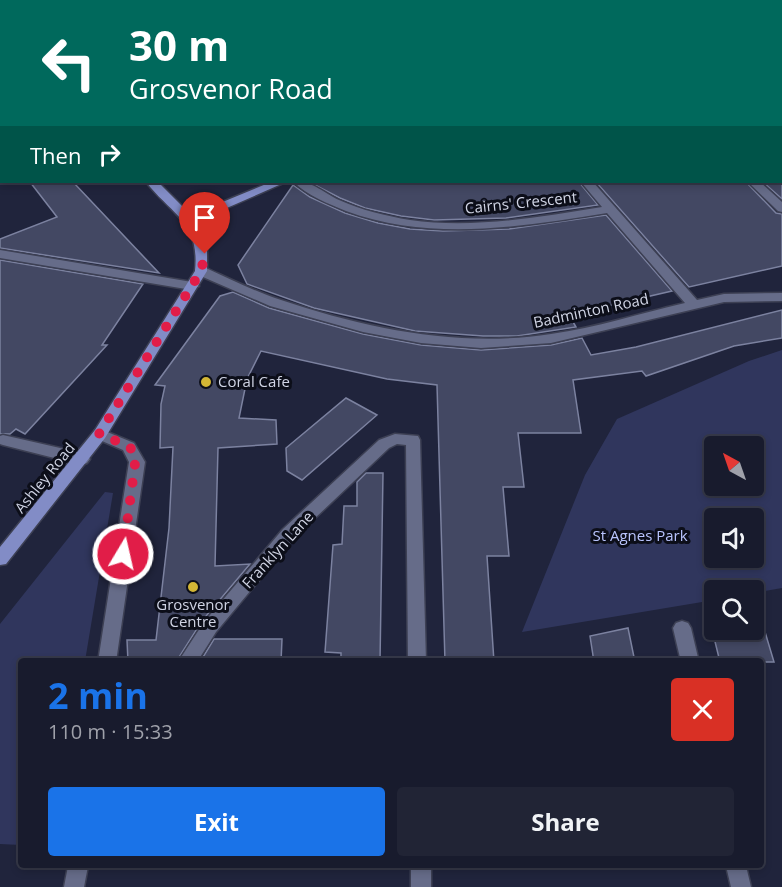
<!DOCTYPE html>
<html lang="en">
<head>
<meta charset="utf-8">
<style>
	body { margin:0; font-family:"Open Sans",sans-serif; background:#212435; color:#f1f3f6; height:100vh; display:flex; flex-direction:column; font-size:22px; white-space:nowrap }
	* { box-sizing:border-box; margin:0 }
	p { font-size:20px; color:#9fa1aa }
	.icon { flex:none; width:33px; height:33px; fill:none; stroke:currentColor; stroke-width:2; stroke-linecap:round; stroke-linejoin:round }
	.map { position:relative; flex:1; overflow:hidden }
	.drawer { position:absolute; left:18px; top:658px; width:746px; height:210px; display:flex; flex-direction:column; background:#181b2d; border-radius:6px; box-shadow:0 3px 9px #0003,0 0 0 2px #363949 }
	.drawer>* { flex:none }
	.banner { position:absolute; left:0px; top:0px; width:783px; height:183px; box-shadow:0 3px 9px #0003,0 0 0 2px #363949; background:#00695c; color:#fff; overflow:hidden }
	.needle { width:39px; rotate:320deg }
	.buttons { position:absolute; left:704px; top:436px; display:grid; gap:12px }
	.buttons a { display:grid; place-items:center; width:60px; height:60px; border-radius:6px; background:#181b2d; box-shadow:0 3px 9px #0003,0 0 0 2px #363949; font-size:30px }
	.pin { position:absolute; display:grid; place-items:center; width:51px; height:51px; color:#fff; margin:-62px -26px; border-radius:50% 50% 50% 0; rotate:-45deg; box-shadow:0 0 6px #0007 }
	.pin .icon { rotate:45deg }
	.me { position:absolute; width:66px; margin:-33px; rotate:9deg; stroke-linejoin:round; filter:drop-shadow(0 0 4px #0008) }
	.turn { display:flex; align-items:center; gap:21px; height:126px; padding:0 30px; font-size:27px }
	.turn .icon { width:78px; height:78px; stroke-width:2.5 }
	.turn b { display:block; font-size:42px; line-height:51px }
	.then { display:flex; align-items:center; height:57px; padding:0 30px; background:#0003; gap:12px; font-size:22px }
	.round { display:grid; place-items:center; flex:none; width:63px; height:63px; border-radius:6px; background:#212435 }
	.head { display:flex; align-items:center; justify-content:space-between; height:102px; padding:0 30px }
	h1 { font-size:36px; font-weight:700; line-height:45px; color:#1a73e8 }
	.cta { display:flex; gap:12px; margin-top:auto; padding:12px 30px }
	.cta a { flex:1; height:69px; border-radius:6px; background:#1a73e8; color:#fff; font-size:24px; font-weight:700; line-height:69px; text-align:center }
	.cta a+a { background:#212435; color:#f1f3f6 }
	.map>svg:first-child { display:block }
	.green { fill:#30365d; fill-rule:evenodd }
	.building { fill:#434863; stroke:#7c82a0; stroke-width:1.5 }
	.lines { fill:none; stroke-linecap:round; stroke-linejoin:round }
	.minor-casing { stroke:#3d4054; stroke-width:3 }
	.major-casing { stroke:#3d4054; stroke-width:3 }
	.minor { fill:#666c89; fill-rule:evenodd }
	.major { fill:#828cc6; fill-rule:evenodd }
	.route { stroke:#e11d48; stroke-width:10; stroke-dasharray:0 18 }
	.poi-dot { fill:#d3b635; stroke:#0c0e19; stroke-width:2 }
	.labels { text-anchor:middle; stroke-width:6; stroke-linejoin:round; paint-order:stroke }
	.street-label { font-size:15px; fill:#d0d4e4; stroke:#0c0e19 }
	.poi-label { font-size:15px; fill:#d0d4e4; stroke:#0c0e19; text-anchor:start }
	.park-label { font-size:15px; fill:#b9c4fd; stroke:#0c0e19 }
</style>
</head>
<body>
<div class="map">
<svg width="782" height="887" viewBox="0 0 782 887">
	<rect width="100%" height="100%" fill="#20243c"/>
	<g class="green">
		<path d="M782,350V588L753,593V591H714V600L522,632L585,475L617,419L749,361ZM714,447H753V486H714ZM714,519H753V558H714Z"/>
		<polygon points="105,492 113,493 85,661 21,662 21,845 0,844 0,624"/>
	</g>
	<g class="building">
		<polygon points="30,182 73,182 159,273 0,248 0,239 57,217"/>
		<polygon points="309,182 461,182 461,184 579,182 598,205 506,218 434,220 401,216 365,208 340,198"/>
		<polygon points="596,182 746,182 776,213 782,214 782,266 689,287"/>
		<polygon points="763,182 782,182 782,199"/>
		<polygon points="293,185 310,197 345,213 378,223 410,229 443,231 509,229 606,215 672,291 607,306 609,308 569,315 576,327 517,336 483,336 415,331 314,308 247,284 238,265"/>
		<polygon points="0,260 143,284 102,345 107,345 25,434 16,429 10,434 0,434"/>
		<polygon points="233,292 269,308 363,334 421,345 481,350 551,345 582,338 591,355 636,347 782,310 782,338 734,346 646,376 642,371 573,380 581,433 518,433 524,487 503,487 509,556 487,556 494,662 445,662 437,385 387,379 261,351 247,379 239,418 276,420 277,444 218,448 215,566 250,564 202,621 176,662 128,662 127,640 156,640 169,528 173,447 160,448 161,404 165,386 155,385 220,296"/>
		<polygon points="346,398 377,415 302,480 287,471 286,448"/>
		<polygon points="366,473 383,473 380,662 341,662 341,653 325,652 333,545 342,544 344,506 357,506 357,482"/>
		<polygon points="757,605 774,662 720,662 708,613 714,612 714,630 753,630 753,606"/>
		<polygon points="628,628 635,662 594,662 590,636"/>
		<polygon points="214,639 282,639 281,662 200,662"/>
	</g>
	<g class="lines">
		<g class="minor-casing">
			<g id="minor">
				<polygon points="117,0 132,0 133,2 118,2"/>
				<polygon points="234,0 245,0 233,2"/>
				<polygon points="490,0 500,0 500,2 491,2"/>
				<polygon points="621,0 631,0 631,2 622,2"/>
				<path d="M294,182C312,180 323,193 339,200C361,210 386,216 410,220C474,229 539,217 602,207L581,182H593L697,300L724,294L782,293V301L724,302L551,343L481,348L421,343L363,332L270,306L196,274L195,271L196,268H206C230,279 256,292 281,300C367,329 461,348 551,334C596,328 641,313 685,303L607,213C520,227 431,242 346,211C329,204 306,195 294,182Z"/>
				<polygon points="748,182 760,182 782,202 782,212 778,211"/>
				<polygon points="0,250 192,282 199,286 192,290 0,258"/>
				<polygon points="100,429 134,443 145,462 116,662 98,662 129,462 123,450 95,438 93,434 95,430"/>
				<polygon points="395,434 418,436 420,440 426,662 408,662 406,445 397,444 389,448 295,537 216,632 197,662 178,662 204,622 283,529 379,440"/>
				<polygon points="3,435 82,453 87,455 90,459 87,463 82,465 3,445 0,444 0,436"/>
				<polygon points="682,621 688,623 691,628 699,662 681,662 673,628 676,623"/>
				<polygon points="68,866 88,866 84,887 64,887"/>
				<rect x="411" y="866" width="20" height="21"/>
				<polygon points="726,866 746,866 751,887 731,887"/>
			</g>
		</g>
		<g class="major-casing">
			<g id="major">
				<polygon points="0,24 2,24 2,31 0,30"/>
				<path d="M146,182H158L191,215L271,182H286L197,221L207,242V271L105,438L6,564L0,565V547L95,430L195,271C200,222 172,215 146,182Z"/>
			</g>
		</g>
		<use href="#minor" class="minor"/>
		<use href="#major" class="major"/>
	</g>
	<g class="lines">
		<polyline class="route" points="123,554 136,456 129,446 99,434 201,271 205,254"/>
	</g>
	<g class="poi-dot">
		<circle cx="206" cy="382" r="6"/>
		<circle cx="193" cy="587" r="6"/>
	</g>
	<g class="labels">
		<g class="street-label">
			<text transform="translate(521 203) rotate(-6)" y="5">Cairns' Crescent</text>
			<text transform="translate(591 311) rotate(-12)" y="5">Badminton Road</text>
			<text transform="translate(45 478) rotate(-51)" y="5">Ashley Road</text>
			<text transform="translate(278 550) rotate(-48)" y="5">Franklyn Lane</text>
		</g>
		<g class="poi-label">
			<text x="218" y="387">Coral Cafe</text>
			<text x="193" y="610" text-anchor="middle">Grosvenor<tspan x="193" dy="17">Centre</tspan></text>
		</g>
		<g class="park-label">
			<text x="640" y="541">St Agnes Park</text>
		</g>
	</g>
</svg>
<div class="buttons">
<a><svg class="needle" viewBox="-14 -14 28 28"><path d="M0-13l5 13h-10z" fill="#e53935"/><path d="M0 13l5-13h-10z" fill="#9fa1aa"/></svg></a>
<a><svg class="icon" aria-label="sound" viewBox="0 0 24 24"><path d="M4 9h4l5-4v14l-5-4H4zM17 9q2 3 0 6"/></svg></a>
<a><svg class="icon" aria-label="search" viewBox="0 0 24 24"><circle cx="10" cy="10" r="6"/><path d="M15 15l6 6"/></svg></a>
</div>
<div class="pin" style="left:205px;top:254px;background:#d93025"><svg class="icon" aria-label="arrive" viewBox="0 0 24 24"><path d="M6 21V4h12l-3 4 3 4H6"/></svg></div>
<svg class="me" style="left:123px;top:554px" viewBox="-20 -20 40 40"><circle r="17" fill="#e11d48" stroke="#fff" stroke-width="3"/><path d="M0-11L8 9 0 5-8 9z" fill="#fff"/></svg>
<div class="banner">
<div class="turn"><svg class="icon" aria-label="left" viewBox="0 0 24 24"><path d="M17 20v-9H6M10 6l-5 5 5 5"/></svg><div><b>30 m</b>Grosvenor Road</div></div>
<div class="then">Then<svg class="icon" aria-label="right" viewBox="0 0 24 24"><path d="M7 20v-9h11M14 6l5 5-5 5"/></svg></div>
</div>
<section class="drawer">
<div class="head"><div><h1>2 min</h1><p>110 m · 15:33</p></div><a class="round" style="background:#d93025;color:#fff"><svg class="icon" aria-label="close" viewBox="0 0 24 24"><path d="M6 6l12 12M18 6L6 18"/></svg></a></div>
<div class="cta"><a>Exit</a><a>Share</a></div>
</section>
</div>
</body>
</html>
